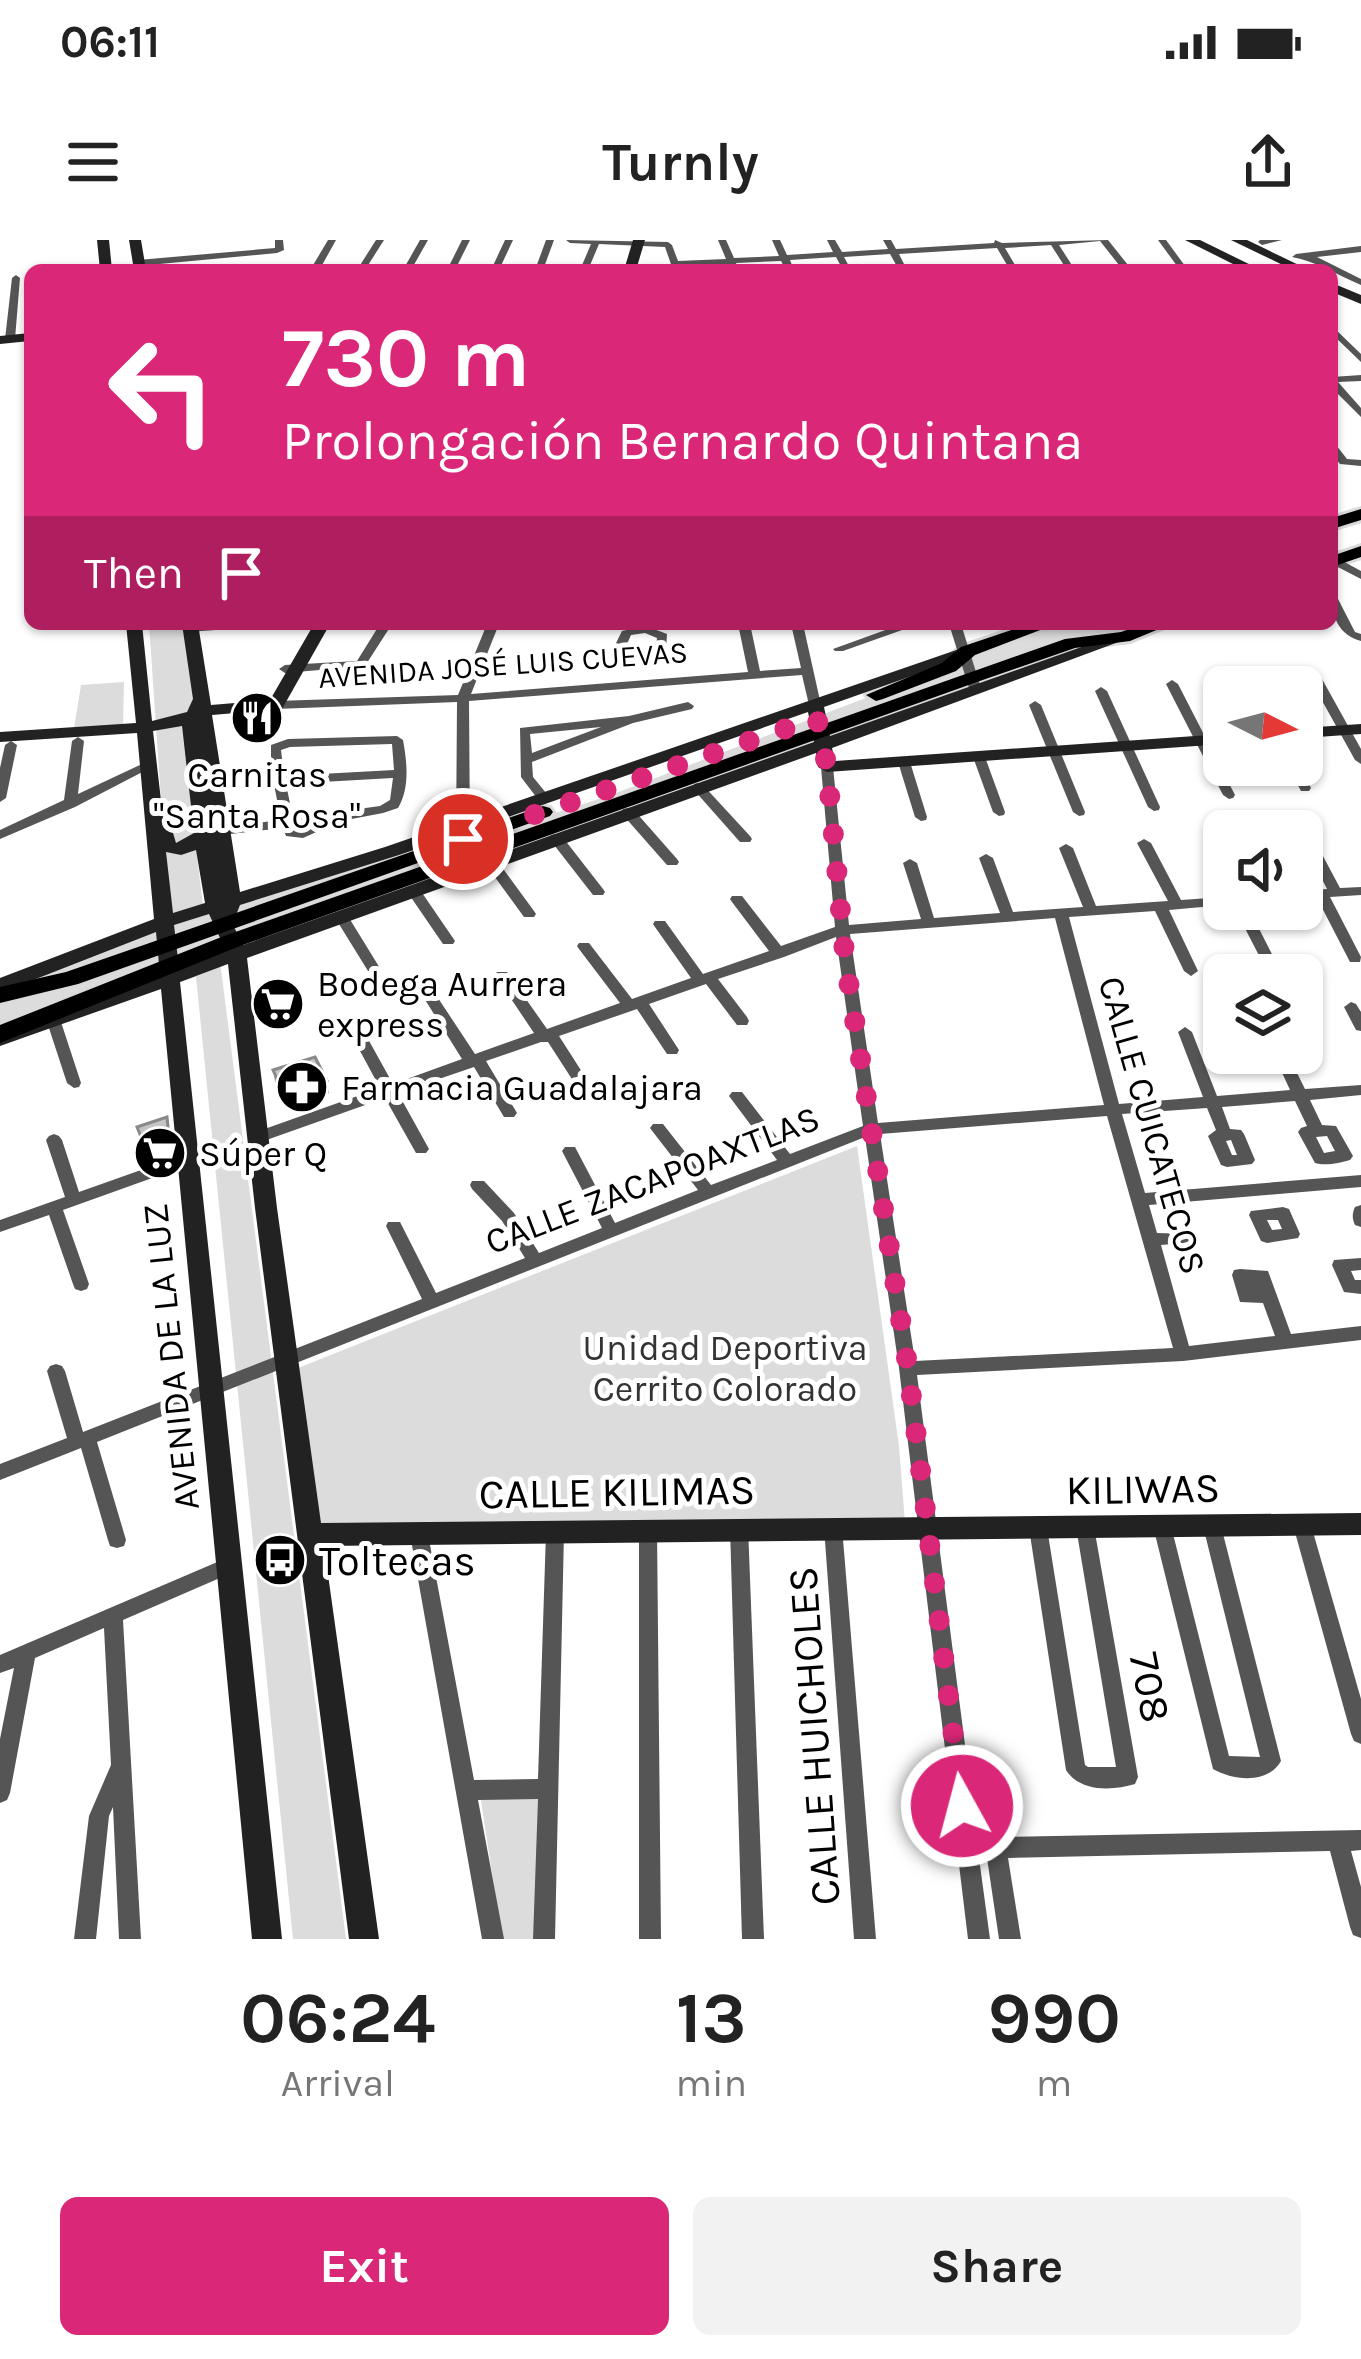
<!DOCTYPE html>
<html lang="en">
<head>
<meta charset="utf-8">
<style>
	body { margin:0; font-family:Karla,sans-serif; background:#f2f2f2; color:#222; height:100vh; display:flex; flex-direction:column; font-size:45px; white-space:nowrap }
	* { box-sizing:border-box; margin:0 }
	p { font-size:39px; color:#767676 }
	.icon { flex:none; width:66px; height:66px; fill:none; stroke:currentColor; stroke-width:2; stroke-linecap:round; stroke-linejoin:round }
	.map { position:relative; height:1699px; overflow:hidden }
	.drawer { display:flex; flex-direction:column; background:#fff; flex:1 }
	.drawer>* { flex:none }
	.guide { position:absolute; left:24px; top:24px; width:1314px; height:366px; border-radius:18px; box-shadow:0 3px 9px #0004; background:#db2777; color:#fff; overflow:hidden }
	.needle { width:78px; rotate:96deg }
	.buttons { position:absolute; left:1203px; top:426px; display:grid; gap:24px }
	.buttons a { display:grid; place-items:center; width:120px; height:120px; border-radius:18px; background:#fff; box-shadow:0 3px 9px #0004; font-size:60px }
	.pin { position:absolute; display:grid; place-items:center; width:102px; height:102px; color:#fff; margin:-51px; border:6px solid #fff; border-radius:50%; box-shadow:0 3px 12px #0007 }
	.me { position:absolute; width:132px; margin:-66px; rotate:353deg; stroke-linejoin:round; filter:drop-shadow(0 0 9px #0008) }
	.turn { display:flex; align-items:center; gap:42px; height:252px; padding:0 60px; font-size:54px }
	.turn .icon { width:156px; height:156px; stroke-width:2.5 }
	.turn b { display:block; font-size:84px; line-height:102px }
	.then { display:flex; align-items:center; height:114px; padding:0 60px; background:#0003; gap:24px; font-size:45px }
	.eta { display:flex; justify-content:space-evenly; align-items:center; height:204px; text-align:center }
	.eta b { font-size:72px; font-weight:700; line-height:84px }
	.action { display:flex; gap:24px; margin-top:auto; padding:24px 60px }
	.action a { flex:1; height:138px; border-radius:18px; background:#db2777; color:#fff; font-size:48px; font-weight:700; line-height:138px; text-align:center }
	.action a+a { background:#f2f2f2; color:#222 }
	.status { display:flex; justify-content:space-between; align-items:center; height:84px; padding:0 60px; background:#fff; direction:ltr }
	.status svg { height:33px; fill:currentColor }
	header { display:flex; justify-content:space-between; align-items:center; height:156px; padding:0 60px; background:#fff; font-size:54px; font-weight:700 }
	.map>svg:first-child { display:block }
	.green { fill:#dcdcdc }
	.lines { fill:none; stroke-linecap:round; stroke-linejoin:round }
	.primary-casing { stroke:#dbdbdb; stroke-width:6 }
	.street { fill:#555; fill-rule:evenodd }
	.secondary { fill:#222; fill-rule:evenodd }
	.primary { fill:#000; fill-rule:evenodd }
	.wall { fill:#a9a9a9 }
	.shaded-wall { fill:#898989 }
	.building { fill:#c4c4c4; stroke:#898989; stroke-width:3 }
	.route { stroke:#db2777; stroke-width:21; stroke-dasharray:0 37.8 }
	.labels { text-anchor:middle; stroke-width:10; stroke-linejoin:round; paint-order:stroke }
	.far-street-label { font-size:30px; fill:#000; stroke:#fff }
	.poi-label { font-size:36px; fill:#000; stroke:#fff; text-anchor:start }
	.street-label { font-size:36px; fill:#000; stroke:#fff }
	.park-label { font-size:36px; fill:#333; stroke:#fff }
	.near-street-label { font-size:42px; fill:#000; stroke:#fff }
	.near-poi-label { font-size:42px; fill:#000; stroke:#fff; text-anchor:start }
</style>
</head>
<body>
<div class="status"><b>06:11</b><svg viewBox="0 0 49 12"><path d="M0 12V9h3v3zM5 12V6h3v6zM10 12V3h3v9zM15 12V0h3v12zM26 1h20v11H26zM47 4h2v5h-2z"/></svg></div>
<header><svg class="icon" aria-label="menu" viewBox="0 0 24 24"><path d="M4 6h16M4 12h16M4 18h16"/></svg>Turnly<svg class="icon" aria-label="share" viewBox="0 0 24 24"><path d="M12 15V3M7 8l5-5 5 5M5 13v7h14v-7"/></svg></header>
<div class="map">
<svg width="1361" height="1699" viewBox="0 0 1361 1699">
	<rect width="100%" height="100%" fill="#fff"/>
	<g class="green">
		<polygon points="149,384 185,384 195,460 181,481 203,666 331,637 330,645 608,556 1060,384 1144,384 218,706 346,1699 293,1699 196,737 0,802 0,743 169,676"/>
		<polygon points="124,442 123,485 74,488 81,445"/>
		<polygon points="857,906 899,1206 905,1283 320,1293 298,1128"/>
		<polygon points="540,1552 534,1699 502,1699 480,1554"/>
	</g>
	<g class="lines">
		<g class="primary-casing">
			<g id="primary">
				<polygon points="1361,269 1361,280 1332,289 1332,278"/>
				<polygon points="1361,306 1361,317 1332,327 1332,316"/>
				<polygon points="1029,384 1056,384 975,415 956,431 883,459 876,461 866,455 942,423 961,407"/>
				<polygon points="1144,384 1171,384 1130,401 1075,408 977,442 240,706 0,803 0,785 224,696 1065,399 1121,392"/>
				<polygon points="543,566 550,568 553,572 550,576 78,744 0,763 0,747 66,732"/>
			</g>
		</g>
		<g class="street">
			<polygon points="275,0 283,0 284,10 277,13 138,26 134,23 138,20 275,8"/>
			<polygon points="328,0 336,0 321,27 350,27 354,30 247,30 251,27 312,27"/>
			<polygon points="376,0 384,0 365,30 357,30"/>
			<polygon points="420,0 428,0 411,30 403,30"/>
			<polygon points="462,0 470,0 455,30 447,30"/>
			<polygon points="505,0 513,0 499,30 491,30"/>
			<polygon points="546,0 554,0 543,30 535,30"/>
			<polygon points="566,0 668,2 672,5 678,21 726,19 718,0 726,0 734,18 779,16 772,0 780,0 787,15 833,12 827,0 835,0 842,12 888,9 883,0 891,0 896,9 994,3 995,0 1002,3 1108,0 1132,30 1123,30 1100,1 1059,5 1075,30 1067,30 1051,5 1005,8 1018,30 1010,30 997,8 899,14 907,30 899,30 890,14 844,17 851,30 843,30 836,17 790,20 794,30 786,30 781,21 736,23 739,30 731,30 728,24 680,26 681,30 673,30 665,7 599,4 588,30 580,30 591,4 570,3"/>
			<polygon points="1158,0 1166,0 1188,30 1180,30"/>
			<polygon points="1260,0 1282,0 1262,5 1258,2"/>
			<path d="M1361,6V12L1317,17L1361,39V45C1337,35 1316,21 1292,17L1296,14Z"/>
			<polygon points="16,35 20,38 15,99 10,102 5,99 12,38"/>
			<polygon points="1332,86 1361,114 1361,122 1332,94"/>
			<polygon points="1361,135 1361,141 1338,142 1361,168 1361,177 1332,148 1332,137"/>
			<polygon points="1332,204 1336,205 1347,219 1361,220 1361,226 1340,224 1332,214"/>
			<polygon points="1332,251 1337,253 1337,257 1332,258"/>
			<polygon points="1332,318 1339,319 1361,331 1361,339 1332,324"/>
			<path d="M1332,356L1338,359L1355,392L1361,394V401C1339,395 1332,378 1332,356Z"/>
			<path d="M200,384H248C235,390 207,390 191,392L185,389Z"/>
			<polygon points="380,384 392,384 365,426 285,433 279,429 285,425 357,421"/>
			<polygon points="487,384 499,384 471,454 748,432 738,384 750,384 760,431 801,428 791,384 803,384 821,465 815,469 809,465 802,435 469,461 470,600 463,604 456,600 457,462 276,469 270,465 276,461 458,455"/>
			<polygon points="902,384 919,384 843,411 835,411 833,409"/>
			<polygon points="949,384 961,384 981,448 979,451 971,451 969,448"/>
			<path d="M646,386L667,394L666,410L636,417L615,405L622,391ZM645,393L657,398L656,406L638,410L627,404L631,395Z"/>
			<polygon points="1316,435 1322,439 1361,509 1361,524 1355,520 1310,439"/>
			<polygon points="1248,439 1252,440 1256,447 1244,447 1242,443"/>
			<polygon points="1172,440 1178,444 1235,555 1233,558 1229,559 1223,555 1166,444"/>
			<polygon points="1101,447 1107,451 1160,567 1159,570 1154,571 1148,567 1095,451"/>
			<polygon points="1035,461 1041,465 1085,572 1084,575 1079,576 1073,572 1029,465"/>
			<path d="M688,462L694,466L692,469L633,483L532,522L533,537L551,559L550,562H540L521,537L520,488L629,476ZM601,487L532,513L530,494Z"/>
			<path d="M397,496L403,500C407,522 410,548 398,568L383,573L341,581L303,598L286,596L283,588L222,595L216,591L222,587L281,580L271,529V505L288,499ZM392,504L394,530L284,536L281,510L290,507ZM393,538L390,560L380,566L293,578L286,544Z"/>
			<polygon points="78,497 84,501 78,554 142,524 150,524 152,527 75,567 0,599 0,590 64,560 72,501"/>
			<polygon points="11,501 17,505 6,558 0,562 0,528 5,505"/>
			<polygon points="979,513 985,517 1005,572 1004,575 999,576 993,572 973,517"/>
			<polygon points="904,518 910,522 927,577 926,580 921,581 915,577 898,522"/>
			<path d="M827,523L833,527L849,685L921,679L903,623L910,619L917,623L934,678L1000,673L979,618L986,614L993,618L1013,672L1083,667L1059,608L1066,604L1073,608L1096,666L1168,661L1137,603L1144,599L1151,603L1181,660L1224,657V665L1169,670L1198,731L1191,736L1184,731L1155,671L1069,677L1119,864L1203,857L1178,792L1185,787L1192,792L1217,856L1290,850L1273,813H1287L1305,849L1361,845V855L1310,860L1322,885L1336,886L1353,916L1350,920C1340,923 1325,926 1315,923L1298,892L1301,888L1307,886L1295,861L1222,867L1230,889L1241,890L1244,894L1255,920L1252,924L1227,927L1221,925L1208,896L1216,890L1207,868L1122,874L1145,953L1361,935V947L1149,965L1157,993L1193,994L1195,998L1193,1002L1161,1005L1189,1106L1275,1096L1263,1063L1240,1062L1232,1035L1234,1030L1240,1029L1268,1031L1291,1094L1361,1086V1100L1183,1121L917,1135L977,1597H983L980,1573L983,1566L990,1563L997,1566L1004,1597L1361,1590V1610L1351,1611L1361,1647V1698L1353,1695L1350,1687L1330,1611L1008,1618L1021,1699H999L987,1618H979L990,1699H968L899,1128L865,897L97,1202L126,1300L124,1306L117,1308L110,1306L108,1300L81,1208L0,1240V1224L67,1198L47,1131L50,1126L56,1124L62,1126L65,1131L83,1192L422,1059L386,986L388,982H400L436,1053L525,1018L502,981L472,949L470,945L472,941H484L514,973L539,1013L602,988L562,911L565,907H575L615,983L698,950L653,892L650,888L653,884H663L711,945L777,920L729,856L732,852H742L790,914L863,886L836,697L784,717L718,739L747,777L749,781L747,785H737L706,744L649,764L679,810L677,814H667L637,769L559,796L591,846L589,850H579L548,802H541L486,821L517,873L514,877H504L474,827L398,853L429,909L426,913H416L385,858L258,903L253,901L250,897L253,893L380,848L346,785L348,781H358L393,844L462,819L424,758L426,755H436L475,814L534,793L495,735L497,732H507L547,789L620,763L579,709L577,706L579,703H589L632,759L691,738L655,687L653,684L655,681H665L703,734L769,711L732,662L730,659L732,656H742L781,706L835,687L821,527ZM1055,678L1104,865L878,883L850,694ZM1107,876L1173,1108L915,1121L880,894ZM1327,896L1335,911L1324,913L1316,897ZM1231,900L1237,915H1232L1226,901Z"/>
			<polygon points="1287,525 1299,525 1311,548 1309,551 1301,551"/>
			<polygon points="698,543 702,544 750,596 752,599 750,602 740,602 694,550 694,544"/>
			<polygon points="628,568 633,569 677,619 679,622 677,625 667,625 623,575 622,572 623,569"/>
			<polygon points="1302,584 1308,588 1340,648 1361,647 1361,655 1330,657 1361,717 1360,722 1350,722 1317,658 1302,659 1302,651 1327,649 1302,600 1302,591 1297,591 1296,588"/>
			<polygon points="1221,591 1224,592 1224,605 1219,604 1214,595"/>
			<polygon points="556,594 561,595 603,649 605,652 603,655 593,655 551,601 549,598 551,595"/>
			<polygon points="491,618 496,619 534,671 536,674 534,677 524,677 486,625 484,622"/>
			<polygon points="413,646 418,647 453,698 455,701 453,704 443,704 408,653 406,650 408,647"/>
			<polygon points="1235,669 1249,669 1279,728 1277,731 1267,731"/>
			<polygon points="341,672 346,673 378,725 380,728 378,731 368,731 334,676"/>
			<polygon points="1351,762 1356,764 1361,772 1361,791 1356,790 1344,767"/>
			<polygon points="54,777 61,782 81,843 79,847 74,848 67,843 47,782"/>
			<polygon points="54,894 59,896 62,900 79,952 189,913 194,915 197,919 194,923 63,970 89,1044 87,1049 81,1051 75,1049 73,1044 49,975 0,992 0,980 65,957 46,900 49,896"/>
			<path d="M1361,965V987L1355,985C1352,979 1352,973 1355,967Z"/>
			<path d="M1283,967L1289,969L1300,994L1298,998L1267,1003L1261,1001L1249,975L1251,971ZM1267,980H1278L1282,989L1272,990Z"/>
			<polygon points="1361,1018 1361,1030 1351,1031 1355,1040 1361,1040 1361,1054 1344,1052 1332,1025 1334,1020"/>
			<polygon points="1302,1277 1309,1279 1311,1285 1361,1459 1361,1504 1354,1501 1351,1494 1293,1285 1295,1279"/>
			<path d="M1162,1278L1169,1280L1171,1286L1229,1516L1260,1517L1203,1286L1205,1280L1212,1278L1219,1280L1221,1286L1281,1521C1268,1544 1234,1541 1213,1529L1153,1286L1155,1280Z"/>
			<polygon points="739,1279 746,1281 748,1287 764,1699 742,1699 730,1287 732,1281"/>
			<polygon points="833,1279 840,1281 842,1287 876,1699 854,1699 824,1287 826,1281"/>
			<path d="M1085,1279L1092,1281L1094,1287L1138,1537L1135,1544C1112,1551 1080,1552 1066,1530L1029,1288L1031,1282L1038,1280L1045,1282L1047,1288L1085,1525L1088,1527H1116L1076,1287L1078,1281Z"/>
			<polygon points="648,1282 655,1284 657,1290 661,1699 639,1699 639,1290 641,1284"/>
			<polygon points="555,1284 562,1286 564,1292 555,1699 533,1699 538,1559 478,1560 504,1699 482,1699 410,1294 412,1288 419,1286 426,1288 428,1294 474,1540 538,1539 546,1292 548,1286"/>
			<polygon points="229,1317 236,1319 238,1325 236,1331 123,1380 141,1699 119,1699 113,1567 109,1576 96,1699 74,1699 89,1576 111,1525 104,1388 35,1418 10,1553 7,1560 0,1563 0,1499 14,1428 0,1433 0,1415"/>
		</g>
		<g class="secondary">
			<polygon points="97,0 109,0 112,30 100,30"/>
			<polygon points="129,0 141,0 146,30 134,30"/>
			<polygon points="633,0 645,0 636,30 624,30"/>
			<polygon points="1185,0 1200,0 1261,30 1245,30"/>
			<polygon points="1231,0 1247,0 1309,30 1293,30"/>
			<polygon points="1332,43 1361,55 1361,64 1332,52"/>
			<polygon points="30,93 30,101 0,104 0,96"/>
			<path d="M126,384H142L152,481L187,472L193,459L182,384H198L211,465L270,460L314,384H330L282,469L212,475L240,652L385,607L968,406L974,408V414L824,467L830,496L1118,394H1130L1132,397L832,508L835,521L1224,494V504L827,532L818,527L816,513L247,718L277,968L321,1283L1361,1273V1295L324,1306L379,1699H349L255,968L228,724L180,742L282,1699H252L161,749L0,806V791L160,735L156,692L0,753V738L154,679L137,493L0,502V492L136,483ZM808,472L814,502L243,705L229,677L236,675L240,665L399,615ZM182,486L194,593L176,603L170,583L163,578L153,491ZM196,610L205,663L173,673L166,612L181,615ZM209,674L226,711L179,728L174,685Z"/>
			<polygon points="1361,484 1361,494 1302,498 1302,488"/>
		</g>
		<use href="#primary" class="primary"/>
	</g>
	<polygon class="wall" points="273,830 329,853 297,863 284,861 275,842"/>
	<g class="shaded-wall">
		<polygon points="327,841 329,853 297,863 295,852"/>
		<polygon points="167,877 172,914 150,922 148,914"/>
	</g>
	<g class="building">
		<polygon points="315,817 327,841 295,852 282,850 273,830"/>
		<polygon points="167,877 170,907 148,914 137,887"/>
	</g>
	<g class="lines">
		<polyline class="route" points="463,599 817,478 827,526 845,718 908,1128 962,1566"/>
	</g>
	<defs>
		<g id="restaurant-disc" transform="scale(2.7)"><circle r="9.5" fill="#000" stroke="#fff"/><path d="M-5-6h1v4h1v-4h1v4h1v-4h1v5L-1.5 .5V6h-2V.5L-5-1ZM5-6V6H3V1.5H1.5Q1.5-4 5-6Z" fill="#fff"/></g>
		<g id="supermarket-disc" transform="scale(2.7)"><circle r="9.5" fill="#000" stroke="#fff"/><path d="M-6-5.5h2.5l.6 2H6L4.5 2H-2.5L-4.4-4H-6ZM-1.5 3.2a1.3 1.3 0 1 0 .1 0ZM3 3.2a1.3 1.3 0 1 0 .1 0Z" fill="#fff"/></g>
		<g id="pharmacy-disc" transform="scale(2.7)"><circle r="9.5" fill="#000" stroke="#fff"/><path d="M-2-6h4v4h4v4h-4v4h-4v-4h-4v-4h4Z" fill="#fff"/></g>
		<g id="bus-disc" transform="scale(2.7)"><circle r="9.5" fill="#000" stroke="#fff"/><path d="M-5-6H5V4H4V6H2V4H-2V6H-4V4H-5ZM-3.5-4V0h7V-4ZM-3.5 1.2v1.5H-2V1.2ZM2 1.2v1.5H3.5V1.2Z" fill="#fff"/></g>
	</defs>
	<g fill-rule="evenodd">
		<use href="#restaurant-disc" x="257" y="478"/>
		<use href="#supermarket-disc" x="278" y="764"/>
		<use href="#pharmacy-disc" x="302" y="847"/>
		<use href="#supermarket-disc" x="160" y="913"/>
		<use href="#bus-disc" x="280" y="1320"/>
	</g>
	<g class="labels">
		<g class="far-street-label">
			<text transform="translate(503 425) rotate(-4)" y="10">AVENIDA JOSÉ LUIS CUEVAS</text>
		</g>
		<g class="poi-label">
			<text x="257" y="547" text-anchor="middle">Carnitas<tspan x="257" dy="41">"Santa Rosa"</tspan></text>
			<text x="317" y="756">Bodega Aurrera<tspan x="317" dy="41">express</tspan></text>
			<text x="341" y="860">Farmacia Guadalajara</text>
			<text x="199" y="926">Súper Q</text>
		</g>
		<g class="street-label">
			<text transform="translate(1153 885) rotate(74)" y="13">CALLE CUICATECOS</text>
			<text transform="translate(652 939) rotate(-21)" y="13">CALLE ZACAPOAXTLAS</text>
			<text transform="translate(170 1117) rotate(-96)" y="13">AVENIDA DE LA LUZ</text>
		</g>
		<g class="park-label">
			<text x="725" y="1120">Unidad Deportiva<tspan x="725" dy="41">Cerrito Colorado</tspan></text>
		</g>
		<g class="near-street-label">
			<text transform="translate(1143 1248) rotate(-1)" y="15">KILIWAS</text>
			<text transform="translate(617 1251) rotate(-1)" y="15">CALLE KILIMAS</text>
			<text transform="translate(1151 1447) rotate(79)" y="15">708</text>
			<text transform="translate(813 1496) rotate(-94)" y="15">CALLE HUICHOLES</text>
		</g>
		<g class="near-poi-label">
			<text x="319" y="1335">Toltecas</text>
		</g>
	</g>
</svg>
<div class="buttons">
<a><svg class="needle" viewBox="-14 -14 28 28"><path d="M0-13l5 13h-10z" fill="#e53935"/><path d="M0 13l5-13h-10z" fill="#767676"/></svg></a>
<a><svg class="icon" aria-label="sound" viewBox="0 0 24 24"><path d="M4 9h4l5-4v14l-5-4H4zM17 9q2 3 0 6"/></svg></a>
<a><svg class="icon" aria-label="layers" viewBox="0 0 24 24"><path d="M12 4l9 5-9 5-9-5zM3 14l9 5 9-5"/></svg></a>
</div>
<div class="pin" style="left:463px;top:599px;background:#d93025"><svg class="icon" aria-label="arrive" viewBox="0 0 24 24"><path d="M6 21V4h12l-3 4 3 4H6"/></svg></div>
<svg class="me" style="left:962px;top:1566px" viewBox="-20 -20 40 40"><circle r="17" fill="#db2777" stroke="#fff" stroke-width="3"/><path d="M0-11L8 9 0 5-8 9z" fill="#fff"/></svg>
<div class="guide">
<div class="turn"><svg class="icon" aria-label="left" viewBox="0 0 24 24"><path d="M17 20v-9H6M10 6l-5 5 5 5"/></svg><div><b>730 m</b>Prolongación Bernardo Quintana</div></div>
<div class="then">Then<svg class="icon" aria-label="arrive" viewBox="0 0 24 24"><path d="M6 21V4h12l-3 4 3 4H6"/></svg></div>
</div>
</div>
<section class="drawer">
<div class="eta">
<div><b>06:24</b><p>Arrival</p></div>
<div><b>13</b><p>min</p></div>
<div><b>990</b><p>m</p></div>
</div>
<div class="action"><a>Exit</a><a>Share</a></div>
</section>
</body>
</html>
